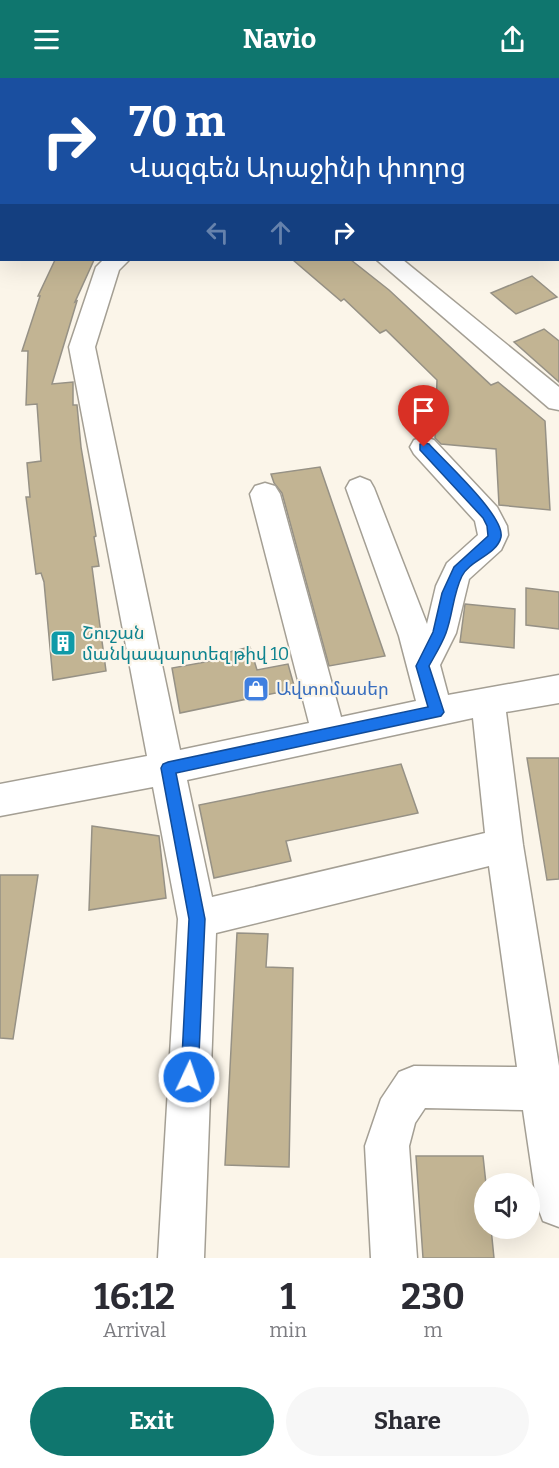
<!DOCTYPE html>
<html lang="en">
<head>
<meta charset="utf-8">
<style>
	body { margin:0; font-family:Bitter,"Noto Sans Armenian",serif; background:#f7f7f7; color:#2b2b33; height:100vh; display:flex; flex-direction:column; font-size:22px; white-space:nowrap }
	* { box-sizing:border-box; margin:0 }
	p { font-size:20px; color:#7c7c81 }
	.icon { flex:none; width:33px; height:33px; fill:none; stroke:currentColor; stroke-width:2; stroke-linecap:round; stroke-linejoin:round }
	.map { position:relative; height:1180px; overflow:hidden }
	.panel { display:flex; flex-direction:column; background:#fff; flex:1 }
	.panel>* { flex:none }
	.hud { position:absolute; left:0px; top:0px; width:560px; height:183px; box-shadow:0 6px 24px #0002; background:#1a4fa0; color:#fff; overflow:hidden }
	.fabs { position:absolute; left:474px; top:1095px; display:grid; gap:12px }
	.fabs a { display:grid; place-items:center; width:66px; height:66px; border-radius:50%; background:#fff; box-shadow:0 6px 24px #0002; font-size:30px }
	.pin { position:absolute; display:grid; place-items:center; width:51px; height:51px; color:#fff; margin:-62px -26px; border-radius:50% 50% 50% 0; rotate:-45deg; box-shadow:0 0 6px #0007 }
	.pin .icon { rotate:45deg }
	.me { position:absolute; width:66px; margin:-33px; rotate:3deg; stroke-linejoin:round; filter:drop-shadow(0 0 4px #0008) }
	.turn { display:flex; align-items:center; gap:21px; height:126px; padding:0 30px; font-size:27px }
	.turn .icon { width:78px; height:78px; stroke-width:2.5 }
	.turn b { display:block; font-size:42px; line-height:51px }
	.lanes { display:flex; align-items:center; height:57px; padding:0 30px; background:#0003; justify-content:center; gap:30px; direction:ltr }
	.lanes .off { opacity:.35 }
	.eta { display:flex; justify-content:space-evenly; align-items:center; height:102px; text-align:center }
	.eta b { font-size:36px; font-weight:700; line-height:42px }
	.button { display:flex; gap:12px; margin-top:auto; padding:12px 30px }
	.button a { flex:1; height:69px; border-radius:36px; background:#0f766e; color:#fff; font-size:24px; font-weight:700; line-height:69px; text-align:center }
	.button a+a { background:#f7f7f7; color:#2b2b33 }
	header { display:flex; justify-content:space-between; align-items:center; height:78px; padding:0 30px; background:#0f766e; color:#fff; font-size:27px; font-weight:700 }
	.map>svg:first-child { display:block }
	.building { fill:#c2b493; stroke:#969185; stroke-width:1.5 }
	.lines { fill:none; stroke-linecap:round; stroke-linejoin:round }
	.minor-casing { stroke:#a49f94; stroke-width:3 }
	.major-casing { stroke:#905e88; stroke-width:3 }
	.minor { fill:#fff; fill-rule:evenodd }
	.major { fill:#e2b4dd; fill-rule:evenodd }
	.route { fill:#1a73e8; stroke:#114b97; stroke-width:1.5 }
	.labels { text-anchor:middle; stroke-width:4.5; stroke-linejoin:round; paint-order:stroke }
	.culture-label { font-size:18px; fill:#0d838f; stroke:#fbf5e9; text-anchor:start }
	.shop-label { font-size:18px; fill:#366cbe; stroke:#fbf5e9; text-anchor:start }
</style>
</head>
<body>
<header><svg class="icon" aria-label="menu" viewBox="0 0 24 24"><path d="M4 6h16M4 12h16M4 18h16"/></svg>Navio<svg class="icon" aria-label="share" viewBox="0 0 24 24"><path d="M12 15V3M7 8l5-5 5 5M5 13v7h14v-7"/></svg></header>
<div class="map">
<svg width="559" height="1180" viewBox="0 0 559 1180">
	<rect width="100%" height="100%" fill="#fbf5e9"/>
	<g class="building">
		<polygon points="55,182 94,182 75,224 77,223 52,306 73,304 73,327 77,327 81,369 96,458 94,459 99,488 92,489 106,593 53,602 44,504 41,495 36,496 26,419 30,419 27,385 41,383 37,326 26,327 28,273 22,273 40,218 38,218"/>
		<polygon points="293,182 351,182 389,212 491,307 498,304 545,343 550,432 499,427 496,371 441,366 435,360 437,302 386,252 380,255 344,221 341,223"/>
		<polygon points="532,198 557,219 516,236 491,215"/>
		<polygon points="544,251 559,263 559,304 514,264"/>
		<polygon points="320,389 385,578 329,588 282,415 274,405 271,396"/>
		<polygon points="526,510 559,514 559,551 526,547"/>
		<polygon points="465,526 515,531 514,570 460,564"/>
		<polygon points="250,569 257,592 288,586 295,611 180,635 172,590 222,581 221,576"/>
		<polygon points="527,680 559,680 559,801 547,802"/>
		<polygon points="401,686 418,735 286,763 291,783 214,800 199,727"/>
		<polygon points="92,748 159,758 166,820 89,832"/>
		<polygon points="0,797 38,797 13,961 0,960"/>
		<polygon points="237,855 268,856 266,889 293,890 289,1089 225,1087"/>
		<polygon points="416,1078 483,1078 486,1106 484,1150 491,1150 494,1180 423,1180"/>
	</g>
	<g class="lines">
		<g class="minor-casing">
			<g id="minor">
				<polygon points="161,0 181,0 182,2 162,2"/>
				<rect x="478" y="0" width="20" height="2"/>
				<rect x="558" y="74" width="1" height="12"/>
				<path d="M103,182H129L119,192L95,269L180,672L309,645L250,416L255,408L265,405L275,408L280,416L341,639L416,623L399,558L346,410L350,403L360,399L370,403L374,410L427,546L436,508L447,485L478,457L475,443L414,376L410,369L414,362L424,359L434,362L497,429L507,448L508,457L501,472L469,501L456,555L440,587L448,617L559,597V625L506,634L523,767L559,988V1149L543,1143L537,1127L523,1032L425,1030L415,1045L409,1068L417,1180H371L365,1068L381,1021L399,994L414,988L517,989L489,788L216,855L204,1180H158L178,841L153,709L0,738V706L147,678L69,269L96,189ZM473,640L485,755L212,819L187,702Z"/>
				<polygon points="377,182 403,182 559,309 559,332 549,330"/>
			</g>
		</g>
		<g class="major-casing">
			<g id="major">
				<polygon points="43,0 67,0 42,2"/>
				<polygon points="89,0 113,0 88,2"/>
				<rect x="0" y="11" width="2" height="12"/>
			</g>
		</g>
		<use href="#minor" class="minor"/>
		<use href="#major" class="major"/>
	</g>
	<path class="route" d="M424,365L429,366C444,383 505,438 501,459C497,477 470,482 462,498C453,516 453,536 446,555C442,566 435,577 429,588L444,634L441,638L176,695L205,841L198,999L196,1005L189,1008L183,1005L181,999L189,841L161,690L163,686L168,684L428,629L416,588L433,554L442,515L454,489L488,458L487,448L483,440L420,372V366Z"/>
	<defs>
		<g id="building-square" transform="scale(1.35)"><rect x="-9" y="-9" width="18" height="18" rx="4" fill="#0f9aa8" stroke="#fbf5e9"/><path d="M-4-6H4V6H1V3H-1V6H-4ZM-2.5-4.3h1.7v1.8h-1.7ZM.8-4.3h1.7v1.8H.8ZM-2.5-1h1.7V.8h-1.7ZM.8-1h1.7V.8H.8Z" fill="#fff"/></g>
		<g id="shop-square" transform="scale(1.35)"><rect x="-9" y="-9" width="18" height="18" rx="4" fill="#3f7fe0" stroke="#fbf5e9"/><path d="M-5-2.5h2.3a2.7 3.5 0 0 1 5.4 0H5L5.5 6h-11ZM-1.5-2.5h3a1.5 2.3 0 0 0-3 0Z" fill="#fff"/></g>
	</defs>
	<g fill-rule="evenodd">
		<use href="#building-square" x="63" y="565"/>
		<use href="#shop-square" x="256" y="611"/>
	</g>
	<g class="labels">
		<g class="culture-label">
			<text x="82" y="561">Շուշան<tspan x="82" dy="21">մանկապարտեզ թիվ 10</tspan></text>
		</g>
		<g class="shop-label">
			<text x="276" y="617">Ավտոմասեր</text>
		</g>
	</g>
</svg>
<div class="fabs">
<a><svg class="icon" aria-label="sound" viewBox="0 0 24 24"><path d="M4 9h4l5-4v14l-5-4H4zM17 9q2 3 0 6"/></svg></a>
</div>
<div class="pin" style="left:424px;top:369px;background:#d93025"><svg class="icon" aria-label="arrive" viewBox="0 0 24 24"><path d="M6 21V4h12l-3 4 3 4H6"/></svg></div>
<svg class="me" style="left:189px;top:999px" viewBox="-20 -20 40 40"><circle r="17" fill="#1a73e8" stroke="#fff" stroke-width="3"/><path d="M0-11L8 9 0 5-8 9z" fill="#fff"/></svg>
<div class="hud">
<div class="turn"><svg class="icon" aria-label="right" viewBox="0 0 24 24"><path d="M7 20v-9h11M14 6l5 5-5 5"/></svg><div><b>70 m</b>Վազգեն Արաջինի փողոց</div></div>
<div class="lanes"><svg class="icon off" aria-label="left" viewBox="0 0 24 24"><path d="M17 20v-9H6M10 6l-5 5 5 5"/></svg><svg class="icon off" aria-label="ahead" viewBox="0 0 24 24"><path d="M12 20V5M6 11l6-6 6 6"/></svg><svg class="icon" aria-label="right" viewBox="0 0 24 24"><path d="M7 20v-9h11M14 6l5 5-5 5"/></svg></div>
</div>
</div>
<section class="panel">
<div class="eta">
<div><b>16:12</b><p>Arrival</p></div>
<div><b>1</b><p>min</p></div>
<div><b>230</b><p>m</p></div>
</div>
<div class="button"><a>Exit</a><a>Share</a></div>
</section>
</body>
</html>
